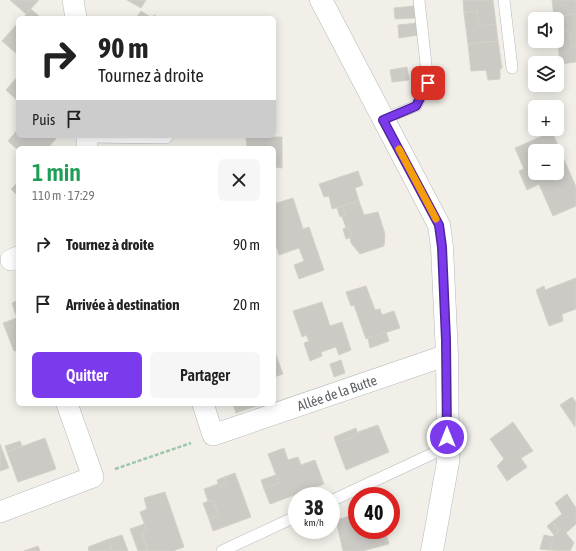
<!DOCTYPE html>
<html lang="fr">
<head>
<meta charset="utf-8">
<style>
	body { margin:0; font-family:"Asap Condensed",sans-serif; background:#f6f6f6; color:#222; height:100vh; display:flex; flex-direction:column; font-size:15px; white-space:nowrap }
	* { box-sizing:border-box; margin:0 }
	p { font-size:13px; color:#767676 }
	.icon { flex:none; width:22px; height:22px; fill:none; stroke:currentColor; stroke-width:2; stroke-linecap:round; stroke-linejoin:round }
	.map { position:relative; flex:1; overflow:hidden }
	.details { position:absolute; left:16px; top:146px; width:260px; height:260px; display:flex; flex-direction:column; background:#fff; border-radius:6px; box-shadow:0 2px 10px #0003 }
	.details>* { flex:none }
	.banner { position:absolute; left:16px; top:16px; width:260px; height:122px; border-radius:6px; box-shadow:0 2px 10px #0003; background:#fff; color:#222; overflow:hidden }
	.controls { position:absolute; left:528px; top:12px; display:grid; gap:8px }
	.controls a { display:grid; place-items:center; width:36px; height:36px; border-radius:6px; background:#fff; box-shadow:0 2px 10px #0003; font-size:20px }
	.speed { position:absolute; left:288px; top:487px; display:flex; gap:8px; font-size:20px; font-weight:700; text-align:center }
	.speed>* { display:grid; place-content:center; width:52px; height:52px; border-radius:50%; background:#fff; box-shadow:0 2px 10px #0003; line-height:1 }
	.speed small { font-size:10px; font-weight:400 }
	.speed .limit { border:6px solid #d22; background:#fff; color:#111 }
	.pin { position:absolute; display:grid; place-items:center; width:34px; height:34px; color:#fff; margin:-17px; border-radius:8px; box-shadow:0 2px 6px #0006 }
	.me { position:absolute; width:44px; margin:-22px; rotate:0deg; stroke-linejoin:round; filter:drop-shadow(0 0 3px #0008) }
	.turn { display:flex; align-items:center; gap:14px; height:84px; padding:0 16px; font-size:18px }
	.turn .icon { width:52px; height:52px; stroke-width:2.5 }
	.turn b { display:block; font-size:28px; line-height:34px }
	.then { display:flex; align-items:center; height:38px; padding:0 16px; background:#0003; gap:8px; font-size:15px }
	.round { display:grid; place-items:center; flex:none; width:42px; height:42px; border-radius:6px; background:#f6f6f6 }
	.headline { display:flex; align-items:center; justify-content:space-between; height:68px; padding:0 16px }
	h1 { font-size:24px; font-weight:600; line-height:30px; color:#1e9e55 }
	.button { display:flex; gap:8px; margin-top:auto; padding:8px 16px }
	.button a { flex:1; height:46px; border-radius:6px; background:#7c3aed; color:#fff; font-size:16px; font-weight:600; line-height:46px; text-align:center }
	.button a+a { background:#f6f6f6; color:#222 }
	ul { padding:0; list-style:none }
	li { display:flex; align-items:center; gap:12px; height:60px; padding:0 16px }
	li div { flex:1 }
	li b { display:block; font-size:15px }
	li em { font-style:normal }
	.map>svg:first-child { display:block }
	.building { fill:#cccac5; stroke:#d6d1c6; fill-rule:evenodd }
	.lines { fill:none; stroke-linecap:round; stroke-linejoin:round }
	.service-casing { stroke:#b5b8bc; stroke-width:12 }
	.minor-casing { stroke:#b5b8bc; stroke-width:22 }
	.tertiary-casing { stroke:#b5b8bc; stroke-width:23 }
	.path { stroke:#9cc7a9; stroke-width:2.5; stroke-dasharray:4 2; stroke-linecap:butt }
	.service { stroke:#fff; stroke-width:11 }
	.minor { stroke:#fff; stroke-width:21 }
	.tertiary { stroke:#fff; stroke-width:22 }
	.route-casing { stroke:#51269a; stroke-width:10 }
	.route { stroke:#7c3aed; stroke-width:7 }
	.slow { stroke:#f59e0b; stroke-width:7 }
	.labels { text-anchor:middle; stroke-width:3; stroke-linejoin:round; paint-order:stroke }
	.street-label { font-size:14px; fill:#5f6368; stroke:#fff }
</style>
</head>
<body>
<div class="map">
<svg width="576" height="551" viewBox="0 0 576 551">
	<rect width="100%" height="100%" fill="#f1efe8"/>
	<g class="building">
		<polygon points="10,0 39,0 26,14"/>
		<polygon points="127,0 146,0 141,8"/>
		<polygon points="463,0 493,0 496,24 479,26 477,11 464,13"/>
		<polygon points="552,0 576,0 576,14 554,17"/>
		<polygon points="414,6 416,18 395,19 394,8"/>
		<polygon points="31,9 41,18 23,18"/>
		<polygon points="141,11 152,18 154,15 159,18 136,18"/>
		<polygon points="477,11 479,26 496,24 498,41 468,44 464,13"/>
		<polygon points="576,14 576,46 572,47 570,31 557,33 557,19 554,17"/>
		<polygon points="18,23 18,55 2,41"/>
		<polygon points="416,23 418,35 399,38 398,25"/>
		<polygon points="570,31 572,47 576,46 576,62 560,64 557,33"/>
		<polygon points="498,41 502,68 500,69 500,79 488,80 486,70 471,71 468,44"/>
		<polygon points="407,67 409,80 392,82 390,70"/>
		<polygon points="18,76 18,101 6,90"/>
		<polygon points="18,129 18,136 58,136 48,148 18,148 18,150 8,141"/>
		<path d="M552,132L576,187V206L553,216L539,184L527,190L519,171L524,169L515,148ZM535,151H557V173H535Z"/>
		<polygon points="246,137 282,137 282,168 274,167 274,148 247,148"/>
		<polygon points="358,171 363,185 355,188 359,201 332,209 329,196 324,197 319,184"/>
		<polygon points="18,182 18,196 11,189"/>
		<polygon points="293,198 303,229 309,227 324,270 299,279 294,265 304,261 299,248 279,255 274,239 274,204"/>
		<polygon points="359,201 364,215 378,212 385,234 384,246 360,254 351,243 350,238 352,237 349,227 346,228 342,216 345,215 342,206"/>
		<polygon points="342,206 345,215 340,217 337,208"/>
		<polygon points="349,227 352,237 346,239 343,229"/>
		<polygon points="576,278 576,309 562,314 563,321 549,326 536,290 544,286 545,290"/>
		<polygon points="366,286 375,310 380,309 382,315 394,311 400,328 366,339 354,305 351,306 346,292"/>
		<polygon points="18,300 18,350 14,351 3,323 17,318 12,303"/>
		<polygon points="322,302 330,326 342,322 351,350 339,355 336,347 321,352 322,356 310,361 304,343 309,341 306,335 302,337 293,311"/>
		<polygon points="386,332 389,341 370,348 368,338"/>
		<polygon points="274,350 283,374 274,377"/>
		<polygon points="341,360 345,373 334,377 330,364"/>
		<polygon points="572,397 576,402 575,427 560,405"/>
		<polygon points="236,404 263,404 236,413 233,405"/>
		<polygon points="513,422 533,451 521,458 527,467 507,481 497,466 504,459 490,439"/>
		<polygon points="378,425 389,452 346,470 336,443 358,435 358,432"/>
		<polygon points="356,428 358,435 336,443 334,437"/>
		<polygon points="45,438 56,469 18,482 7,452"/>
		<polygon points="20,441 22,446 7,452 5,446"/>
		<polygon points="0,444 9,468 0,471"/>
		<polygon points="284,448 288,460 298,457 301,465 315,460 324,484 270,504 264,489 279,483 268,454"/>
		<polygon points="235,473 251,517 213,531 209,519 219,516 213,500 208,501 204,489 218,484 219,487 227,484 224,477"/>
		<polygon points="276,475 279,483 264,489 261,480"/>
		<polygon points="224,477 227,484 219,487 217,480"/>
		<polygon points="165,492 184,547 173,551 148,551 142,533 147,531 140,512 147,509 144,498"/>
		<polygon points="567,494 576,508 576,524 566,533 574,543 570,551 550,550 554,535 559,531 552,522 562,514 555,503"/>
		<polygon points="213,500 219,516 209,519 203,503"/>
		<polygon points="357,514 357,530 385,530 389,544 362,551 343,551 336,520"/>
		<polygon points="552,522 559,531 554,535 547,526"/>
		<polygon points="144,524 147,531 142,533 148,551 138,551 130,529"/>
		<polygon points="122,535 128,551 102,551 112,548 109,539"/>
		<polygon points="544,535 554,537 550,550 540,549"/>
		<polygon points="109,539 112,548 102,551 89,551 88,547"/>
		<polygon points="38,546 40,551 24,551"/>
	</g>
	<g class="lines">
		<g class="service-casing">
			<g id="service">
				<polyline points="504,0 512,68"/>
				<polyline points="383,119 416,106 428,83 419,0"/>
				<polyline points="87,137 166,138 168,136"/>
				<polyline points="331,501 447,447"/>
				<polyline points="222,551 297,516"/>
			</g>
		</g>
		<g class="minor-casing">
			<g id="minor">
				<polyline points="73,0 76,18"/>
				<polyline points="87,148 87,136"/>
				<polyline points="11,260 18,257"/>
				<polyline points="203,404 213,435 447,355"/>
				<polyline points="0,512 93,477 67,404"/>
			</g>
		</g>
		<g class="tertiary-casing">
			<polyline id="tertiary" points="321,0 439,225 442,247 447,355 448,462 432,551"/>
		</g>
		<polyline class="path" points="115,469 191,443"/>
		<use href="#service" class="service"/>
		<use href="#minor" class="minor"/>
		<use href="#tertiary" class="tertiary"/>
	</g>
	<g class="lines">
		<g class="route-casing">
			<polyline id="route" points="428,83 416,106 383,120 439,225 442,247 446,340 447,437"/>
		</g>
		<use href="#route" class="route"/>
		<polyline class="slow" points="399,149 436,219"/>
	</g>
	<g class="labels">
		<g class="street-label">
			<text transform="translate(337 393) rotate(-19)" y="5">Allée de la Butte</text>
		</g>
	</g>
</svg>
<div class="controls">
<a><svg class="icon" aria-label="sound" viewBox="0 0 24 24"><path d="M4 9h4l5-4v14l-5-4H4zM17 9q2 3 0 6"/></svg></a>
<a><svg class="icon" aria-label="layers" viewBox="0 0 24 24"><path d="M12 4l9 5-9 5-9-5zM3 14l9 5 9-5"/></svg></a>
<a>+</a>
<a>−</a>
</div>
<div class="speed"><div>38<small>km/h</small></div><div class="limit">40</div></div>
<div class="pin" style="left:428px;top:83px;background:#d93025"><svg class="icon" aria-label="arrive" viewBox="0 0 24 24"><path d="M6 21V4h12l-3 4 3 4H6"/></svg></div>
<svg class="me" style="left:447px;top:437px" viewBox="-20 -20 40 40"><circle r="17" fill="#7c3aed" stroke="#fff" stroke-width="3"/><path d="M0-11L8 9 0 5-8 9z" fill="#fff"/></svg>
<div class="banner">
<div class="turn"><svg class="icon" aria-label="right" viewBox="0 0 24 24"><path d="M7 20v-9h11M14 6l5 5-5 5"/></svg><div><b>90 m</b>Tournez à droite</div></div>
<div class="then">Puis<svg class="icon" aria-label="arrive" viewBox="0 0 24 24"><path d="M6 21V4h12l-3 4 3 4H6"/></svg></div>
</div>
<section class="details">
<div class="headline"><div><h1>1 min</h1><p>110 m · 17:29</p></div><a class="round"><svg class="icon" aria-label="close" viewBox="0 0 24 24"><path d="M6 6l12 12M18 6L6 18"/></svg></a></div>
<ul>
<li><svg class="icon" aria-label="right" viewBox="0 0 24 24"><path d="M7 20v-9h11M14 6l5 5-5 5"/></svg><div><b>Tournez à droite</b></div><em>90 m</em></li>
<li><svg class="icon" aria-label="arrive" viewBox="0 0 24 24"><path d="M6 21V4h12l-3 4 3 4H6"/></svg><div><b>Arrivée à destination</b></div><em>20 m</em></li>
</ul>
<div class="button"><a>Quitter</a><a>Partager</a></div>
</section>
</div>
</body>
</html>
